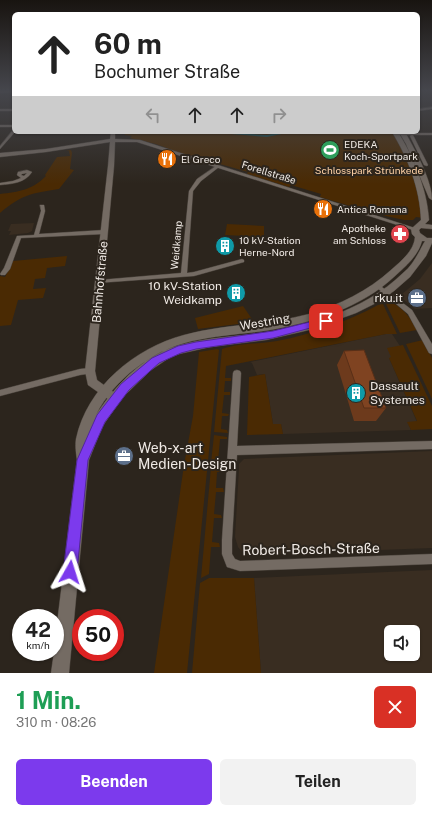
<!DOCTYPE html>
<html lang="de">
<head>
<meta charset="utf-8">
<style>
	body { margin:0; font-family:"Public Sans",sans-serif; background:#f2f2f2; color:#222; height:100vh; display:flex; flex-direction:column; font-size:15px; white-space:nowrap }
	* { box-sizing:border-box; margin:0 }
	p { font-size:13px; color:#767676 }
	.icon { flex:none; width:22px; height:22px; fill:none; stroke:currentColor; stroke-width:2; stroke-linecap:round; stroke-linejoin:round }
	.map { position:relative; height:673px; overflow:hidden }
	.side { display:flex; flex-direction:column; background:#fff; flex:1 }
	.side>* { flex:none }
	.guide { position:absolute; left:12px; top:12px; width:408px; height:122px; border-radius:6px; box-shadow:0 1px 3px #0004; background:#fff; color:#222; overflow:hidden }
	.fabs { position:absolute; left:384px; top:625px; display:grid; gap:8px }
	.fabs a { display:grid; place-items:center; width:36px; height:36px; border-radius:6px; background:#fff; box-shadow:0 1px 3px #0004; font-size:20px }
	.speed { position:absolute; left:12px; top:609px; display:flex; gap:8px; font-size:20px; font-weight:700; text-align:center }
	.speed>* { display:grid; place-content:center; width:52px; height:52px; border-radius:50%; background:#fff; box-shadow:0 1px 3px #0004; line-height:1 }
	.speed small { font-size:10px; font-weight:400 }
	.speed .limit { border:6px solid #d22; background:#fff; color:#111 }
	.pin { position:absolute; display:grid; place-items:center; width:34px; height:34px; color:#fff; margin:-17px; border-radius:8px; box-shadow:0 2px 6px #0006 }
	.me { position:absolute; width:44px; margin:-22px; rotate:6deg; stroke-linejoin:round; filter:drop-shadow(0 0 3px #0008) }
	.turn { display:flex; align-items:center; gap:14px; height:84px; padding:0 16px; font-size:18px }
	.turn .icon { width:52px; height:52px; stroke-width:2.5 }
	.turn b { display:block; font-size:28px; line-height:34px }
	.lanes { display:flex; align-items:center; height:38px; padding:0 16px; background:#0003; justify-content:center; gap:20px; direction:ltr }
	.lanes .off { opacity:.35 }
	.round { display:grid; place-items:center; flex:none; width:42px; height:42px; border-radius:6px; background:#f2f2f2 }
	.overview { display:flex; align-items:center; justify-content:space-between; height:68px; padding:0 16px }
	h1 { font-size:24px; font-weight:700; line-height:30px; color:#1e9e55 }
	.primary-button { display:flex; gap:8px; margin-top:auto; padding:8px 16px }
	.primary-button a { flex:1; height:46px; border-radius:6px; background:#7c3aed; color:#fff; font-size:16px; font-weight:700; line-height:46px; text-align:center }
	.primary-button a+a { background:#f2f2f2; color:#222 }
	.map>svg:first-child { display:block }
	.built { fill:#392d21; fill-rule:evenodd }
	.green { fill:#4a2a03 }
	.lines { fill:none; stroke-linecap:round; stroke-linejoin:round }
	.canal { fill:#1a5254; fill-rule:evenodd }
	.minor-casing { stroke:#4a433c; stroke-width:1 }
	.tertiary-casing { stroke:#4a433c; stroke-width:1 }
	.secondary-casing { stroke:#4a433c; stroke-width:1 }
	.minor { fill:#746b63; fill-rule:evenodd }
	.tertiary { fill:#746b63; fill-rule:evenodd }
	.secondary { fill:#746b63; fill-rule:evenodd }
	.wall { fill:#6d3a1c }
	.building { fill:#7f4321; stroke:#592f17 }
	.route { fill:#7c3aed; stroke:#51269a }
	.labels { text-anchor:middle; stroke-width:4; stroke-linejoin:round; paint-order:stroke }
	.far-poi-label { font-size:10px; fill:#f0eae5; stroke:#2c251d; text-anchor:start }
	.far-park-label { font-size:10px; fill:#fdd0a5; stroke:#2c251d }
	.far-street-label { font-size:10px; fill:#f0eae5; stroke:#2c251d }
	.street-label { font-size:12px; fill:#f0eae5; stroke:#2c251d }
	.poi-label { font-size:12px; fill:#f0eae5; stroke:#2c251d; text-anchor:end }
	.near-poi-label { font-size:14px; fill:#f0eae5; stroke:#2c251d; text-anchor:start }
	.near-street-label { font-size:14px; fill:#f0eae5; stroke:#2c251d }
</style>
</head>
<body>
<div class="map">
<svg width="432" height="673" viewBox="0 0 432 673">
	<rect width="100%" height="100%" fill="#2c251d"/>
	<g class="built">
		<polygon points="34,223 32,231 28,233 9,235 11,231 8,231 11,224"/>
		<polygon points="432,263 432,308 415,309 402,298 401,295 420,279"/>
		<polygon points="386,334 392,334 400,346 391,358 389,358 417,422 408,422 411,430 283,434 281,424 273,424 265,374 257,375 252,363 250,362"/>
		<polygon points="432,451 432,548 248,555 243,553 238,547 235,537 239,468 239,464 244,459"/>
		<path d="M432,570V673H261L254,578ZM391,632H413V654H391Z"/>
	</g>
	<g class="green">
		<path d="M124,132H393C408,159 418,189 424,218L416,217L413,220H404L386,216L359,206L357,208L320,197L321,194L291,185L289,187L247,174L248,172L206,160L204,161L200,160L202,158L192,155L190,157L156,144L130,138L132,136L125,135Z"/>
		<path d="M71,150L72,153L70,169L74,170L59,189C32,193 21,195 0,213V194C19,192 32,190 46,176L45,175L57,157L70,156L69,151H66Z"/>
		<polygon points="227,224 264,226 264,237 225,235"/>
		<polygon points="67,256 65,266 47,268 45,278 35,279 33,289 46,288 43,298 18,300 11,325 0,326 0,276 5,277 13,261"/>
		<path d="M388,301C402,306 410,317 417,330L400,333L386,304Z"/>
		<path d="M383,304L397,334H386L226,366L225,378H231V381H225L224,392H230V395H224L222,413L229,414L228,416H222L221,429L227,430L228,433L214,432L222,349C238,343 260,344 277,341C313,334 346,322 378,305Z"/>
		<polygon points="243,306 254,322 198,329 195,318"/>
		<polygon points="423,340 432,358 432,399 406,344"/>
		<polygon points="403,345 432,406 432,429 411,430 407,422 417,421 389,358 391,357 387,348"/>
		<polygon points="217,349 219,350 187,673 154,673 184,465 193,416 199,352"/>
		<polygon points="265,374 273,424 281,424 283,434 247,435 249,377"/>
		<polygon points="214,435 227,437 227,439 220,439 218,461 225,461 226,465 211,463"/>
		<polygon points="211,467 225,469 224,472 217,472 216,488 223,488 224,492 216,492 214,514 221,515 222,518 214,518 212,542 219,543 220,547 211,547 209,574 201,578"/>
		<polygon points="209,578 254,578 261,673 192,673 200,583"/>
	</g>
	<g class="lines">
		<polygon class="canal" points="217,132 267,135 282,132 291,132 267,137 219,133"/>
		<g class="minor-casing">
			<g id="minor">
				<polygon points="14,90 14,92 0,93 0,91"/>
				<polygon points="432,107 432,109 418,111 418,109"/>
				<rect x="0" y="109" width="14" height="2"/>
				<rect x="0" y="125" width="14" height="2"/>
				<polygon points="13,130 14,130 14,132 15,132 0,149 0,146"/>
				<polygon points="396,133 432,133 432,135 413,135 428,165 427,166 424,165 410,136 411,135 395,135 395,133"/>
				<polygon points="216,166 219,167 201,181 193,191 187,273 194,272 242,259 244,260 244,262 194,276 97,283 96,282 97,281 99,280 181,273 189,191 197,179"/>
				<path d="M27,170L32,172C25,183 12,184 0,185V183L13,181L21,178L17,175L18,172ZM27,173L24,176L21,175L22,174Z"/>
				<polygon points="40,205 44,205 45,211 39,234 104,230 107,232 104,234 21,238 10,269 5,275 1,275 0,274 4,268 17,236 34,235 41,211"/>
				<polygon points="378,284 412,310 432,344 432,354 429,353 408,314 376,287 375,286"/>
				<polygon points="90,368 93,369 94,371 93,373 80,375 0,396 0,390 80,369"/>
				<polygon points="237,370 240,371 241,373 237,446 432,441 432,449 237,455 232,540 232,554 235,559 240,561 432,554 432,564 240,571 227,567 222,554 222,540 233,373 234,371"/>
			</g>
		</g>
		<g class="tertiary-casing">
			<polygon id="tertiary" points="111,132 115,132 115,139 140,140 418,229 417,230 413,230 137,142 115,142 114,166 95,371 97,380 119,396 120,399 119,402 115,404 88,385 85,371 108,166 110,142 46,152 0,157 0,153 46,149 110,139"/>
		</g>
		<g class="secondary-casing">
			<g id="secondary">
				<path d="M392,132H398C414,158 427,189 429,220L425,224L432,225V229L421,228L419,230L420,233L427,238H432V243L426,256L410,277L394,291L376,303L356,313L309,330L266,340L210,347L179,354L169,358L151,370L122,398L102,427L89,460L69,673H51L54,652H55V640L77,460C76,453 75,446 76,439C87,387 135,348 184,335C225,324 268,325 309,314C339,305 368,291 391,270C401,261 414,251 415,237L412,234L411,229L421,220C420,189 408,158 392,132ZM422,241H425C418,253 414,264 403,273C362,313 300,329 244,335C216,338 187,340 161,352C134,366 112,390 96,415C114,379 153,350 192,341C218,335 244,334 270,330C314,322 361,308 395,276C406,266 418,256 422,241Z"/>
				<path d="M399,132H405C415,150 432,180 432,200L429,198L406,144Z"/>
			</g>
		</g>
		<use href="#minor" class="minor"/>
		<use href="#tertiary" class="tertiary"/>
		<use href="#secondary" class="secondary"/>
	</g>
	<g class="wall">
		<polygon points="230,238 229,251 221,250 221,248"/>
		<polygon points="344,351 386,408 376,421 354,421 337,365"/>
	</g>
	<g class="building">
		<polygon points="222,238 230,238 229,248 221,248"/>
		<polygon points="364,350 386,408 364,408 344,351"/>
	</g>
	<linearGradient id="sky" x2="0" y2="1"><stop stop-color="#181410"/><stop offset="0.49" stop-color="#45464c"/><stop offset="1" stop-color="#45464c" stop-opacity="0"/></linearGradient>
	<rect width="432" height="184" fill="url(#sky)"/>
	<polygon class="route" points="326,318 330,321 329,323 273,338 196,349 181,353 159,363 129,390 105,422 88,460 77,572 75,577 70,579 65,577 63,572 77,460 97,415 121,384 152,358 178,346 196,342 273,331"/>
	<defs>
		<g id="stadium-disc" transform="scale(1)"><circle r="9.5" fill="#2e9e5b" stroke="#2c251d"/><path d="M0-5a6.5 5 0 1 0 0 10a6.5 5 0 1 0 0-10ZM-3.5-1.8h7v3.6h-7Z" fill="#fff"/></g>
		<g id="restaurant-disc" transform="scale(1)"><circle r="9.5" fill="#e8710a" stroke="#2c251d"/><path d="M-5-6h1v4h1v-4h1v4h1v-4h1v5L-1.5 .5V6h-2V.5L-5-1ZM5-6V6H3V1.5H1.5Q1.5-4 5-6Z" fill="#fff"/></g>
		<g id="pharmacy-disc" transform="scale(1)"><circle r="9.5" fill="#e0444e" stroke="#2c251d"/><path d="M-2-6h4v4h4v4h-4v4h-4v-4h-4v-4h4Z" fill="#fff"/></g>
		<g id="building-disc" transform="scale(1)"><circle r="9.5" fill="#0f9aa8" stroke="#2c251d"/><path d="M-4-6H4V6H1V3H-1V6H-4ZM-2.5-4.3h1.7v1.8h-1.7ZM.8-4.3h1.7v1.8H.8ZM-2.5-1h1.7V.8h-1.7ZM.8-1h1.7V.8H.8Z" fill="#fff"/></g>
		<g id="office-disc" transform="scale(1)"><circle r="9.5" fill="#5c6f8a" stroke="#2c251d"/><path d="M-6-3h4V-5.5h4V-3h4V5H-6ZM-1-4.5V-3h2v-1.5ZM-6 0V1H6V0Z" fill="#fff"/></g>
	</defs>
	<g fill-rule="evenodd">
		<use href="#stadium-disc" x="330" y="150"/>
		<use href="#restaurant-disc" x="167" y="159"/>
		<use href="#restaurant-disc" x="323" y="209"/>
		<use href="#pharmacy-disc" x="400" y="234"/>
		<use href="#building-disc" x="225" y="246"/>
		<use href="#building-disc" x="236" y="293"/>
		<use href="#office-disc" x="417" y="298"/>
		<use href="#building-disc" x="356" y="393"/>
		<use href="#office-disc" x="124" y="456"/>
	</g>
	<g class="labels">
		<g class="far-poi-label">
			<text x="344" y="148">EDEKA<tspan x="344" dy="12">Koch-Sportpark</tspan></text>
			<text x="181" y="163">El Greco</text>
			<text x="337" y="213">Antica Romana</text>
			<text x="386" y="232" text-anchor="end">Apotheke<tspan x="386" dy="12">am Schloss</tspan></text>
			<text x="239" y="244">10 kV-Station<tspan x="239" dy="12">Herne-Nord</tspan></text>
		</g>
		<g class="far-park-label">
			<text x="369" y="174">Schlosspark Strünkede</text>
		</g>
		<g class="far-street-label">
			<text transform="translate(269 172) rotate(17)" y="4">Forellstraße</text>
			<text transform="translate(176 245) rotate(-85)" y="4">Weidkamp</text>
		</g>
		<g class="street-label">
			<text transform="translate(100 282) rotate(-85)" y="4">Bahnhofstraße</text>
			<text transform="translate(265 322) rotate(-10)" y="4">Westring</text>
		</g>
		<g class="poi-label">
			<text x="222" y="290">10 kV-Station<tspan x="222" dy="14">Weidkamp</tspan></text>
			<text x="403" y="302">rku.it</text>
			<text x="370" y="390" text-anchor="start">Dassault<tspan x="370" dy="14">Systemes</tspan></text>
		</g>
		<g class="near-poi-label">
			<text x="138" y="453">Web-x-art<tspan x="138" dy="16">Medien-Design</tspan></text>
		</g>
		<g class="near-street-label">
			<text transform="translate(311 549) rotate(-1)" y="5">Robert-Bosch-Straße</text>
		</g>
	</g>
</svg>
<div class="fabs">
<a><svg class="icon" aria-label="sound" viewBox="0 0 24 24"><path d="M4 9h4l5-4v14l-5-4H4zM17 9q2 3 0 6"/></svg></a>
</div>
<div class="speed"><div>42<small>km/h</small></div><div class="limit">50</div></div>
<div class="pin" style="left:326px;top:321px;background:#d93025"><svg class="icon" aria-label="arrive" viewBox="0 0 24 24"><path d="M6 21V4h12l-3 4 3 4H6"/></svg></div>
<svg class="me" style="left:70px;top:572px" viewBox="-20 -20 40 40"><path d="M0-17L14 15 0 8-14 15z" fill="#7c3aed" stroke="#fff" stroke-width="4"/></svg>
<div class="guide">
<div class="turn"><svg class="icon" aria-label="ahead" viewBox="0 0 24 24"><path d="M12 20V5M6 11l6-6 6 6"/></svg><div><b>60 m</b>Bochumer Straße</div></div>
<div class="lanes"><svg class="icon off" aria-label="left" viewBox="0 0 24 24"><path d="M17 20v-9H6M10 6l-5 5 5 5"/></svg><svg class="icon" aria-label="ahead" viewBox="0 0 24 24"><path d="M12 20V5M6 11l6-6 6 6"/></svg><svg class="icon" aria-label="ahead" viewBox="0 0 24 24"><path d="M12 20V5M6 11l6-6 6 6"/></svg><svg class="icon off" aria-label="right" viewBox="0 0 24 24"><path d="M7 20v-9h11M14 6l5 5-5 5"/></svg></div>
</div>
</div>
<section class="side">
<div class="overview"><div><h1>1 Min.</h1><p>310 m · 08:26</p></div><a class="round" style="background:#d93025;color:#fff"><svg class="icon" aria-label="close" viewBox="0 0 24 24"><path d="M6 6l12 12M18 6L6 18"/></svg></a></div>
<div class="primary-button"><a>Beenden</a><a>Teilen</a></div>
</section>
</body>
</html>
